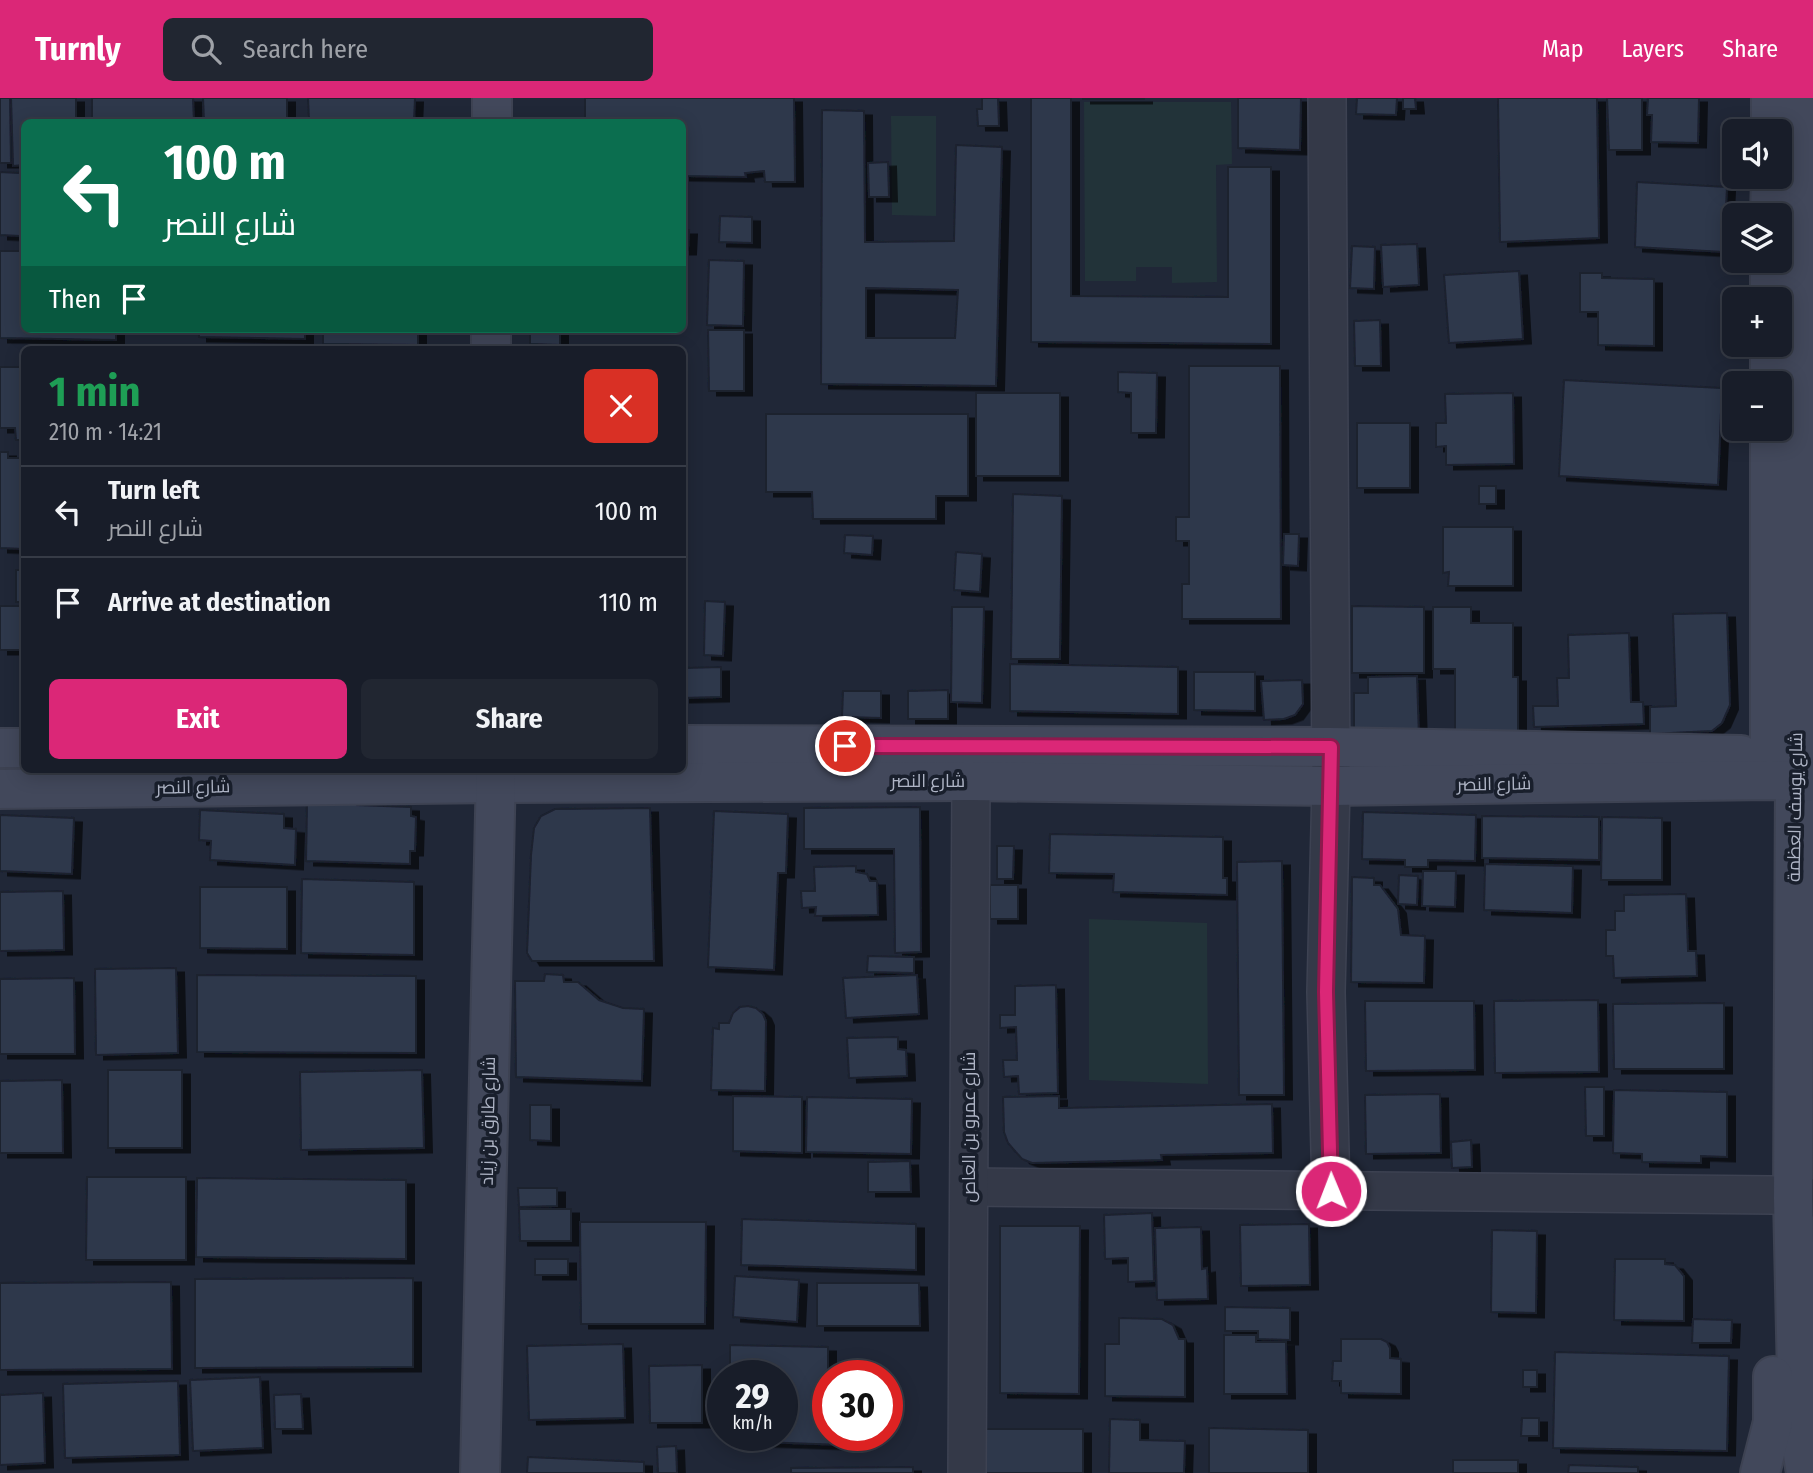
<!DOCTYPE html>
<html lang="en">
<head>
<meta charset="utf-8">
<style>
	body { margin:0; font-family:"Fira Sans Condensed",Cairo,sans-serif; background:#212631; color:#f1f3f6; height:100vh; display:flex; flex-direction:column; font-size:26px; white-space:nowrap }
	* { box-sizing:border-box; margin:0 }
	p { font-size:23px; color:#9fa2a8 }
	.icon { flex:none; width:38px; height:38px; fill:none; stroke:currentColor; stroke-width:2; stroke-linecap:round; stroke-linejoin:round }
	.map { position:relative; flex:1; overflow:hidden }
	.panel { position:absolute; left:21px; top:248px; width:665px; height:427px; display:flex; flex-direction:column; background:#181d29; border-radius:10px; box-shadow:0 4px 18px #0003,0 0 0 2px #363b46 }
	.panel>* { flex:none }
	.top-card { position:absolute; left:21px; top:21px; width:665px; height:214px; border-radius:10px; box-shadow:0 4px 18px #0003,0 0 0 2px #363b46; background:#0b6e4f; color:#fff; overflow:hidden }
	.controls { position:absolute; left:1722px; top:21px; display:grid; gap:14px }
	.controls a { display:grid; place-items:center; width:70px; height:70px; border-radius:10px; background:#181d29; box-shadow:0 4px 18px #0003,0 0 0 2px #363b46; font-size:35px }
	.speed { position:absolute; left:707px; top:1262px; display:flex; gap:14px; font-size:35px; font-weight:700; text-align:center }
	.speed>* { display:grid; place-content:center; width:91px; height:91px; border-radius:50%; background:#181d29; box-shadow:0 4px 18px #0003,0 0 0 2px #363b46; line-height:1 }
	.speed small { font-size:18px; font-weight:400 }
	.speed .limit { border:10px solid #d22; background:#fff; color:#111 }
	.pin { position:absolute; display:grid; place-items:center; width:60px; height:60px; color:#fff; margin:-30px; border:4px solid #fff; border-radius:50%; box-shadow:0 2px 7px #0007 }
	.me { position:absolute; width:77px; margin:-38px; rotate:359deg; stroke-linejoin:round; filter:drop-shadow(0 0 5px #0008) }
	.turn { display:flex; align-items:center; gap:24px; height:147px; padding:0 28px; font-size:32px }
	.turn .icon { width:91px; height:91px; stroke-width:2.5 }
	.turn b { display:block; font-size:49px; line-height:60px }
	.then { display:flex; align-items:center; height:66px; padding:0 28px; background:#0003; gap:14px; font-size:26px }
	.round { display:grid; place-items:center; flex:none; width:74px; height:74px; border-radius:10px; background:#212631 }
	.summary { display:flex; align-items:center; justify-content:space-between; height:119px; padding:0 28px }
	h1 { font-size:42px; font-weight:700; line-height:52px; color:#1e9e55 }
	.primary-button { display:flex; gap:14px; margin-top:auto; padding:14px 28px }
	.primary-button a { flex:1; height:80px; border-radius:10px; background:#db2777; color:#fff; font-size:28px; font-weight:700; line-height:80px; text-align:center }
	.primary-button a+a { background:#212631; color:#f1f3f6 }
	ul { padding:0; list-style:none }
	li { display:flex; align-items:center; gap:21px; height:91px; padding:0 28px; border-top:2px solid #363b46 }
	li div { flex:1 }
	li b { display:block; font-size:26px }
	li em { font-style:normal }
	header { display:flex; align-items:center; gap:42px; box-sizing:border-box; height:98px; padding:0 35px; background:#db2777; color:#fff }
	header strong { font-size:33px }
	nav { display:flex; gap:38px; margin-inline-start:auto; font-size:24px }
	.search { width:490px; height:63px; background:#212631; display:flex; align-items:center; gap:18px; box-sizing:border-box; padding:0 24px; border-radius:10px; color:#9fa2a8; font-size:26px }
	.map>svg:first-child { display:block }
	.green { fill:#223339 }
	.building { fill:#2f374c; stroke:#1b202f; stroke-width:2; fill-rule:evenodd; filter:url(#shadow) }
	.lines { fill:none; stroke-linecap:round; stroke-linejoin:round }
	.street-casing { stroke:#3d4252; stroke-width:40 }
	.secondary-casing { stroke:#3d4252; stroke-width:42 }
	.street { stroke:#343948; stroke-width:37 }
	.secondary { stroke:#42485b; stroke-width:38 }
	.route-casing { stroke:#8e194d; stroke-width:18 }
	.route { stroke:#db2777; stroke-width:12 }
	.labels { text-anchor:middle; stroke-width:7; stroke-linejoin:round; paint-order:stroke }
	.street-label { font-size:18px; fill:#aeb4c5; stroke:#191f2c }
</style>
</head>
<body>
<header>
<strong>Turnly</strong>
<div class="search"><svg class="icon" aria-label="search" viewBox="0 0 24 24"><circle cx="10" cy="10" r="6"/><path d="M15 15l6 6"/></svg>Search here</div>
<nav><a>Map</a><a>Layers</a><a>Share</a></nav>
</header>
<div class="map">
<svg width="1813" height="1375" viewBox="0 0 1813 1375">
	<defs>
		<filter id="shadow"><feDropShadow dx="8" dy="4.5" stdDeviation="0" flood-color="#0009"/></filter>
	</defs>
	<rect width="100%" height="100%" fill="#202737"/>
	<g class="green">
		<polygon points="1084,4 1231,4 1232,66 1216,67 1217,184 1172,185 1172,169 1136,169 1136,183 1085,183"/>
		<polygon points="891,18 936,18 936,118 892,117"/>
		<polygon points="1089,821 1207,825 1208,986 1089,982"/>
	</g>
	<g class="building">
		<polygon points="0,0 10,0 11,65 0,65"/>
		<polygon points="11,0 76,0 76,24 24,24 24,67 13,68"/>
		<polygon points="92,0 193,0 194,24 92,24"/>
		<polygon points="203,0 287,0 287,24 204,24"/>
		<polygon points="308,0 415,0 414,24 309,24"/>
		<polygon points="585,0 794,0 795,84 765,84 764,73 745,75 746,79 682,78 682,24 585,24"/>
		<polygon points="982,0 998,0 999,28 978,28 977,11 982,11"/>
		<polygon points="1031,0 1071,0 1071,198 1228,199 1228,69 1271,69 1271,246 1031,244"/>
		<rect x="1083" y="0" width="61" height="1"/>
		<polygon points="1238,0 1301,0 1300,52 1238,50"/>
		<polygon points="1357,0 1397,0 1396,17 1356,16"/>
		<polygon points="1403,0 1415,0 1416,11 1403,11"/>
		<polygon points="1498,0 1597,0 1599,140 1500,144"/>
		<polygon points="1607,0 1642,0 1642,52 1609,52"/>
		<polygon points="1648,0 1699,0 1698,45 1651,44 1652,17 1647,17"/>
		<path d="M822,12L864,13L865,144L954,143L956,47L1002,49L996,288L821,286ZM866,190L958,192L955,240H866Z"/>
		<polygon points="888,64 889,99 869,99 868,65"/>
		<polygon points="0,74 20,75 20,138 0,137"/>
		<polygon points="1637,84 1727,89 1724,154 1635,149"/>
		<polygon points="720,118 752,119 752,145 719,144"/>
		<polygon points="682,132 689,132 688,152 682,152"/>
		<polygon points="1417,146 1419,187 1383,189 1381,147"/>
		<polygon points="1352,148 1375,149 1374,191 1350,190"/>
		<polygon points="0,153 24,153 24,231 116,231 116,242 0,240"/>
		<polygon points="709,162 744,163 743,228 707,227"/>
		<polygon points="1519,173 1523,241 1449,245 1444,177"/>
		<polygon points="1580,175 1602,175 1602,180 1654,181 1654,248 1598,247 1598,214 1580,214"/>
		<polygon points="1380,222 1381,268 1355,268 1354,223"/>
		<polygon points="199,231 305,231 305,241 199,239"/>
		<polygon points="323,231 418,231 418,247 323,246"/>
		<polygon points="530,231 560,231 560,247 530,246"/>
		<polygon points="708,232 744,232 744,293 709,293"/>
		<polygon points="1189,268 1280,268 1281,521 1182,521 1182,486 1189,486 1189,443 1176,443 1176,419 1189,419"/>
		<polygon points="0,269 24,269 24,342 16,342 15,330 0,330"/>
		<polygon points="1118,274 1157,275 1156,335 1131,335 1131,295 1118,294"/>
		<polygon points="1564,282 1722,290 1718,387 1559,378"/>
		<rect x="976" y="295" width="84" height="83"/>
		<polygon points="1513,295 1514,366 1446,367 1446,348 1436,349 1436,325 1446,325 1445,296"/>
		<polygon points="766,316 968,316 968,398 936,398 936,421 813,421 812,394 766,394"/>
		<rect x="1357" y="325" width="53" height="65"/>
		<polygon points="0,354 8,354 8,360 24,360 24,451 0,450"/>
		<rect x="1479" y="388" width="17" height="18"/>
		<polygon points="1013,396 1062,398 1060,561 1011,561"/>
		<polygon points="1443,429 1513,429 1513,488 1448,488 1449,474 1443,475"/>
		<polygon points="1284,436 1299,436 1298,468 1283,467"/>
		<polygon points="845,437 873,438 872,457 844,455"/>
		<polygon points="956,454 982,456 980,494 954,492"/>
		<rect x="16" y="472" width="8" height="32"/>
		<polygon points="705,503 725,504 723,558 704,557"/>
		<rect x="0" y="508" width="24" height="44"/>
		<polygon points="1352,508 1424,509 1424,575 1352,575"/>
		<polygon points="952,509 984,509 982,605 951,604"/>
		<polygon points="1433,509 1471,509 1471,525 1513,525 1513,579 1518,579 1518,635 1455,635 1455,571 1433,571"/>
		<polygon points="1727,515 1730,607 1722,625 1712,633 1650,636 1650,609 1676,608 1673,516"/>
		<polygon points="1629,535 1631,604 1643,604 1644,626 1534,629 1533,608 1558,608 1557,580 1569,580 1568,537"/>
		<rect x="21" y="566" width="3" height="57"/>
		<polygon points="1010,566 1178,569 1178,616 1010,613"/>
		<polygon points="721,569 721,599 682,600 682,570"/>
		<polygon points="1194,574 1255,574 1255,613 1194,612"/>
		<polygon points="1417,578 1419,640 1370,643 1354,629 1354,595 1368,595 1368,579"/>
		<polygon points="1302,582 1303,606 1295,617 1284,621 1264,622 1261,583"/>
		<polygon points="948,592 948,621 908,621 908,593"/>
		<polygon points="843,593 881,593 881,620 842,619"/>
		<polygon points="328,702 356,703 357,707 411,709 411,718 416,719 415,753 410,753 410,766 306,763 307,706 329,707"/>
		<polygon points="920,709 921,854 895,855 894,751 804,751 804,710"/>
		<polygon points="650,710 654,863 532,863 527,855 531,757 534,730 541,718 555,711"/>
		<polygon points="200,712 284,716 284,730 296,731 295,767 210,762 211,743 199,742"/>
		<polygon points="714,713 788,716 786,775 778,775 774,872 708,869"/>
		<polygon points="1363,714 1476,717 1475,763 1428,762 1428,769 1405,769 1405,762 1362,761"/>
		<polygon points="0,717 74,720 72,776 0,773"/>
		<polygon points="1482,718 1599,719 1599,762 1482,760"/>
		<polygon points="1602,719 1662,720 1662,782 1601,782"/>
		<polygon points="1050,736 1223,739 1223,780 1227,780 1227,797 1113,794 1114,776 1049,775"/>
		<polygon points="997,748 1014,748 1013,781 997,781"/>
		<polygon points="1282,763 1284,997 1239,997 1237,764"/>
		<polygon points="1485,766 1573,768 1572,815 1484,812"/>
		<polygon points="856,768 856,774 867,776 870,783 877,783 878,817 815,818 816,809 802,810 801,793 815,793 814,769"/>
		<polygon points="1423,773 1456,773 1455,809 1422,808"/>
		<polygon points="1399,777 1418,778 1417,807 1398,806"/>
		<polygon points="1352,779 1374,780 1374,787 1380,787 1398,811 1401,837 1425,838 1424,885 1351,884"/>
		<polygon points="302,781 414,784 414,857 301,855"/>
		<rect x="990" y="787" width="28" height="34"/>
		<polygon points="200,789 287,789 287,851 200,850"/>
		<polygon points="63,793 64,852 0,853 0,794"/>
		<polygon points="1686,796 1688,853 1696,853 1697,878 1614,880 1613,858 1606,858 1606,832 1615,832 1615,813 1624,813 1624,797"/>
		<polygon points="868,858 914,859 914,875 867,874"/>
		<polygon points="176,870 178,955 96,957 95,871"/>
		<polygon points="545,876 563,877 564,884 578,884 599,902 623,910 644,911 642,983 516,979 515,883 544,883"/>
		<polygon points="197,877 416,878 416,955 197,954"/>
		<polygon points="917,877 919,916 846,920 843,880"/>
		<polygon points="74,880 75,956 0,956 0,881"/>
		<polygon points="1056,887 1058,995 1019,996 1018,978 1004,979 1003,962 1017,962 1016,929 1000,930 1000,917 1015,917 1015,888"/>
		<polygon points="1598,902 1599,974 1495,975 1494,903"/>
		<polygon points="1365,903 1474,903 1475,972 1366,973"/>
		<polygon points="1724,905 1724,971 1614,971 1613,906"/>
		<polygon points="748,908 756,910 763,916 766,923 765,993 711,992 713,930 719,931 719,925 729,925 733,915 740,909"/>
		<polygon points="898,939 898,951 906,952 907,978 849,980 847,940"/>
		<rect x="108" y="972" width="74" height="78"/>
		<polygon points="422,972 424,1050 301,1052 300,974"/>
		<polygon points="62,982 63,1055 0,1055 0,983"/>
		<polygon points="1585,989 1604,989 1604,1038 1586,1038"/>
		<polygon points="1614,992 1727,994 1727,1059 1701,1058 1701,1065 1642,1064 1642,1056 1613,1055"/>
		<polygon points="1440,996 1441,1055 1366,1056 1365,997"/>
		<polygon points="733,998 802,999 802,1055 733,1053"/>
		<polygon points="1059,998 1059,1010 1272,1006 1273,1055 1161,1057 1162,1062 1032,1065 1022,1061 1008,1045 1004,1034 1003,999"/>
		<polygon points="807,999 912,1001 911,1056 806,1054"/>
		<polygon points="530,1007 551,1007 551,1043 530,1042"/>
		<polygon points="1471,1042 1472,1069 1452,1070 1451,1044"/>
		<polygon points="910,1063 911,1094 868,1094 868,1064"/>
		<polygon points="87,1079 186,1079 186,1162 86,1162"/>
		<polygon points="197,1080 406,1082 406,1161 196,1159"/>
		<polygon points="518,1090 557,1090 557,1108 519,1109"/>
		<polygon points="519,1111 571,1111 571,1143 520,1143"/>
		<polygon points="1152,1115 1154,1183 1128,1184 1128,1160 1105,1161 1104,1117"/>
		<polygon points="742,1121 916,1126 916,1172 741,1167"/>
		<polygon points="580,1124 706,1124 705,1226 581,1226"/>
		<polygon points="1309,1126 1310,1187 1241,1188 1240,1127"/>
		<polygon points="1000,1128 1080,1128 1079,1296 1000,1295"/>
		<polygon points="1201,1129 1202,1171 1207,1170 1208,1201 1157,1202 1155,1130"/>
		<polygon points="1492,1132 1537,1133 1536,1215 1491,1214"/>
		<rect x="535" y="1161" width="33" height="16"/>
		<polygon points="1615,1161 1665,1161 1665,1166 1675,1167 1684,1178 1684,1223 1614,1222"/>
		<polygon points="735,1178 799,1182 797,1224 733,1219"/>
		<polygon points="413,1180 413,1269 195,1270 195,1181"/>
		<polygon points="171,1184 172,1271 0,1272 0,1185"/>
		<polygon points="817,1185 919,1185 920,1228 817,1228"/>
		<polygon points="1225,1209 1290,1210 1290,1242 1258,1241 1258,1233 1225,1233"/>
		<polygon points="1119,1220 1162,1221 1173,1227 1179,1241 1185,1241 1185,1299 1105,1298 1105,1246 1119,1246"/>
		<polygon points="1693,1221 1732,1222 1731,1245 1692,1245"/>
		<polygon points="1224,1237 1256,1237 1256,1244 1286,1244 1287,1296 1224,1296"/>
		<polygon points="1341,1241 1381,1241 1387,1244 1390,1250 1390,1260 1401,1261 1401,1296 1341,1295 1341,1283 1332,1283 1333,1263 1341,1263"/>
		<polygon points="623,1246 625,1320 529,1322 527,1248"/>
		<polygon points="730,1247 828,1249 828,1337 843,1337 843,1347 735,1343 736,1337 782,1337 782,1278 730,1278"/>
		<polygon points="1555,1254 1729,1258 1727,1353 1553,1350"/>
		<polygon points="702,1267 702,1325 650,1325 649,1268"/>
		<rect x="1523" y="1272" width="14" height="17"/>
		<polygon points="260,1279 263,1350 193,1353 190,1282"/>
		<polygon points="178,1283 180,1357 65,1360 63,1286"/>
		<polygon points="43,1295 45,1365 0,1367 0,1297"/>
		<polygon points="301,1296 303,1331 275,1331 274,1297"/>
		<polygon points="1522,1320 1539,1320 1539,1338 1521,1338"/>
		<polygon points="1110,1321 1140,1322 1140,1342 1185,1343 1184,1375 1109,1375"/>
		<polygon points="1209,1330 1308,1332 1308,1375 1209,1375"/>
		<rect x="977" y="1331" width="106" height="44"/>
		<polygon points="676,1348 677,1375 658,1375 657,1349"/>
		<polygon points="528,1359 644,1364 644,1375 527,1375"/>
		<rect x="1453" y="1362" width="65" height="13"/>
		<polygon points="1569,1367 1638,1369 1638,1375 1568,1375"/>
		<polygon points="913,1369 913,1375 791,1375 791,1370"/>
	</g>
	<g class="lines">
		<g class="street-casing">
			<g id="street">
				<polyline points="1327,0 1331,688 1326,894 1331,1093"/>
				<polyline points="969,1089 1773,1097 1813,1100"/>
				<polyline points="967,1375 971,683"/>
			</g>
		</g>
		<g class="secondary-casing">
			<g id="secondary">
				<polyline points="1801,0 1803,309 1795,684 1793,1100 1798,1325 1806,1375"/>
				<polyline points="492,24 492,0"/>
				<polyline points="1771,33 1771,0"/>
				<polyline points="1770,117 1771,79"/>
				<polyline points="1770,201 1770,163"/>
				<polyline points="491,252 491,231"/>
				<polyline points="1770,285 1770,247"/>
				<polyline points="682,647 1331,649 1741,657"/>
				<polyline points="0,650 24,650"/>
				<polyline points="1770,675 1770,331"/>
				<polyline points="0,691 497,685 971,683 1331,688 1770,682 1813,684"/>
				<polyline points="480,1375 496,672"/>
				<polyline points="1760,1375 1773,1324 1773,1278"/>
			</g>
		</g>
		<use href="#street" class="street"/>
		<use href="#secondary" class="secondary"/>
	</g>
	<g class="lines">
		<g class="route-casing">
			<polyline id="route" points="845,648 1331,649 1326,894 1331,1093"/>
		</g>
		<use href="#route" class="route"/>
	</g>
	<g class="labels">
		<g class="street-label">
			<text x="928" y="689">شارع النصر</text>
			<text transform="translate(1494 686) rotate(-1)" y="6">شارع النصر</text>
			<text transform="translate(193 689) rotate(-1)" y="6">شارع النصر</text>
			<text transform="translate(1795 709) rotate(-89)" y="6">شارع يوسف العظمة</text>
			<text transform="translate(488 1023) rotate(-89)" y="6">شارع طارق بن زياد</text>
			<text transform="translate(969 1029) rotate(-90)" y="6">شارع عمرو بن العاص</text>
		</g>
	</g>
</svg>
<div class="controls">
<a><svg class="icon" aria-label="sound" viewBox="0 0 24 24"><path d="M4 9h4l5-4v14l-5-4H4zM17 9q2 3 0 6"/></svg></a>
<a><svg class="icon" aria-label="layers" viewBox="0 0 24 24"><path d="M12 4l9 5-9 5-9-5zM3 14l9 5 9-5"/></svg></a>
<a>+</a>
<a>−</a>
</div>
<div class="speed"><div>29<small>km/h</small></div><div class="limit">30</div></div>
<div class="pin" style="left:845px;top:648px;background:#d93025"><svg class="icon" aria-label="arrive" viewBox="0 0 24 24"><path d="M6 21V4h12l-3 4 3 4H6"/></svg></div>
<svg class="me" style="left:1331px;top:1093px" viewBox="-20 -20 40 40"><circle r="17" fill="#db2777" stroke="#fff" stroke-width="3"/><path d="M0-11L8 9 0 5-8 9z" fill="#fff"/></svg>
<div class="top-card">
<div class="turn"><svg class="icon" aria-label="left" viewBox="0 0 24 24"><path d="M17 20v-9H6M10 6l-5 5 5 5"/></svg><div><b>100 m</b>شارع النصر</div></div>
<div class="then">Then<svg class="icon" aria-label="arrive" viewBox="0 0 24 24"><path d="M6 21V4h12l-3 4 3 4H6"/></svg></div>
</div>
<section class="panel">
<div class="summary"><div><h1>1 min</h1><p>210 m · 14:21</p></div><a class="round" style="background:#d93025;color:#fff"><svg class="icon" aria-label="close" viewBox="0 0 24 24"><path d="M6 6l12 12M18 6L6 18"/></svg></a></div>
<ul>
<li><svg class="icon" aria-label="left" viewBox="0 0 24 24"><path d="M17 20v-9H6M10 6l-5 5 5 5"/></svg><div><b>Turn left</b><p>شارع النصر</p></div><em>100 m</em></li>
<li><svg class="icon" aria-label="arrive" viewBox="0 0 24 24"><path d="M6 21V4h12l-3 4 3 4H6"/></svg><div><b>Arrive at destination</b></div><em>110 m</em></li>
</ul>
<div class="primary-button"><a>Exit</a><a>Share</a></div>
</section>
</div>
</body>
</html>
